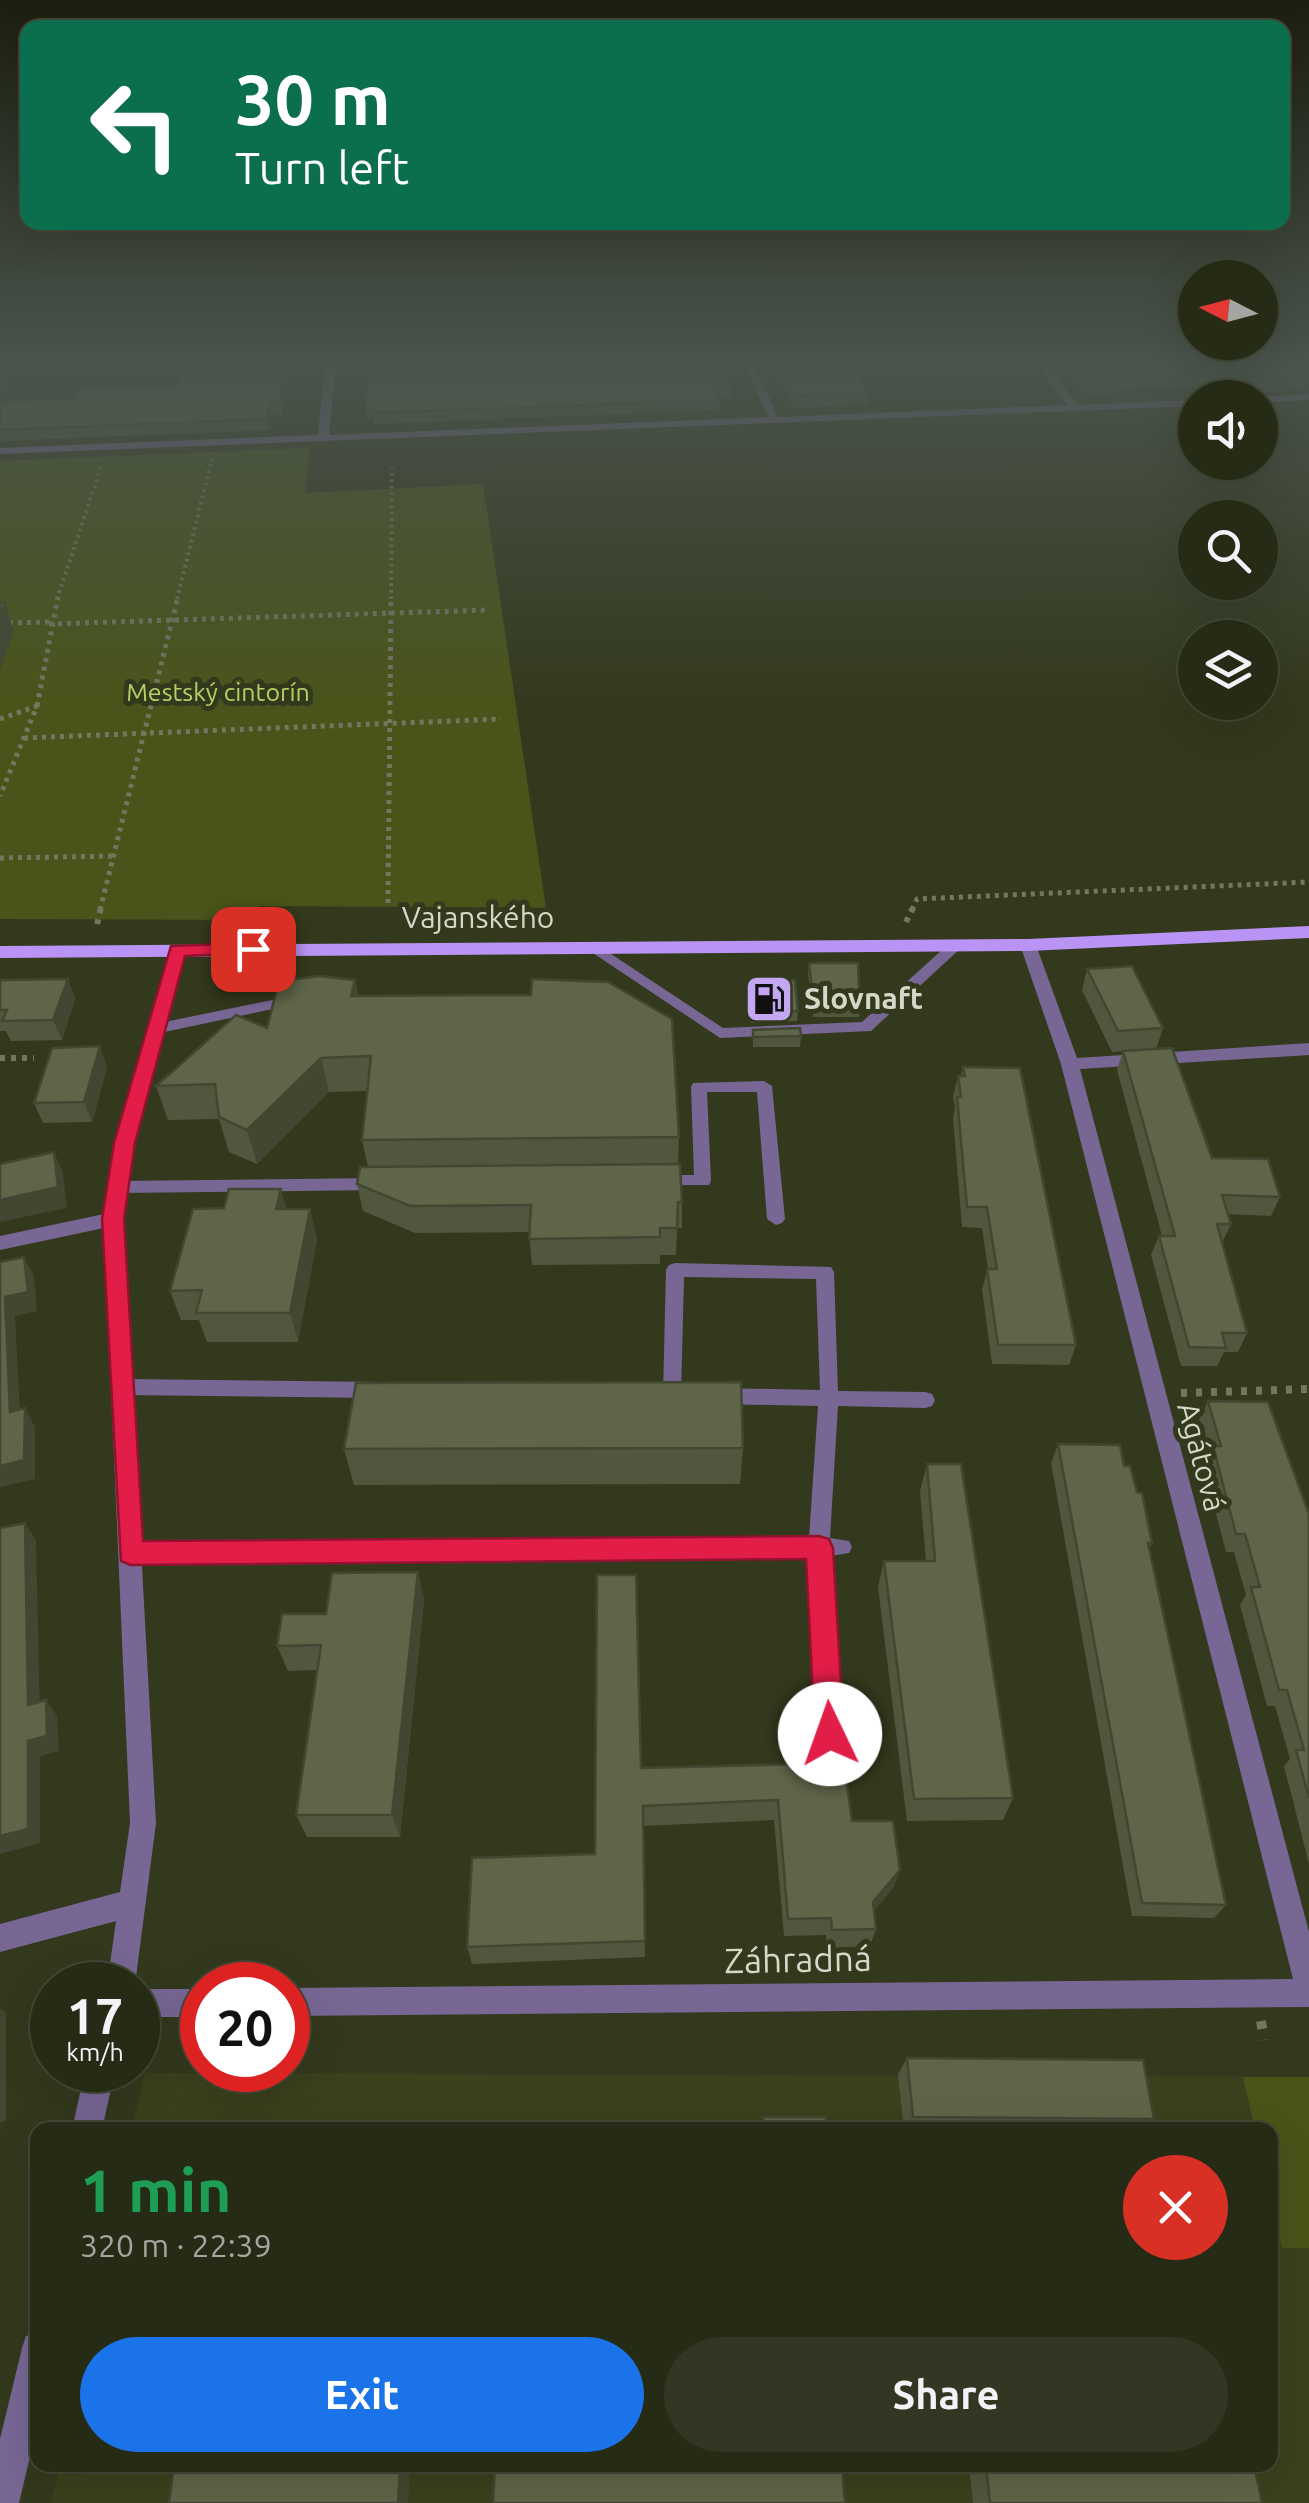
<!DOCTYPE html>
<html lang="en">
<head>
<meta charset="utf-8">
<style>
	body { margin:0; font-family:Ubuntu,sans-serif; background:#323723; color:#f1f3f6; height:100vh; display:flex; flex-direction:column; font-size:38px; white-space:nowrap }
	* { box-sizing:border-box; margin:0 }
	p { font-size:32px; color:#a4a7a1 }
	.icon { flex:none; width:55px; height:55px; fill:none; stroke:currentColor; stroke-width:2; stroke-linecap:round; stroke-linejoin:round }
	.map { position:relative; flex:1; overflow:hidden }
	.drawer { position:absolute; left:30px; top:2122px; width:1248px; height:350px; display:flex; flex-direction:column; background:#262b16; border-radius:20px; box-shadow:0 10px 40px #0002,0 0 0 2px #424735 }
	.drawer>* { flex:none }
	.hud { position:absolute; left:20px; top:20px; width:1270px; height:210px; border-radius:20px; box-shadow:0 10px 40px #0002,0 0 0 2px #424735; background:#0b6e4f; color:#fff; overflow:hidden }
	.needle { width:65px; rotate:276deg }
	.tools { position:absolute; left:1178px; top:260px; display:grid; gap:20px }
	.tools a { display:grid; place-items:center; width:100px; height:100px; border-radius:50%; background:#262b16; box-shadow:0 10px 40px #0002,0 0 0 2px #424735; font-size:50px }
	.speed { position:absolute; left:30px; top:1962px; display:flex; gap:20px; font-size:50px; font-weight:700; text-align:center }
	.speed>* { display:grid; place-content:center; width:130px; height:130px; border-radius:50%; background:#262b16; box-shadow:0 10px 40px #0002,0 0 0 2px #424735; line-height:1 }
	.speed small { font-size:25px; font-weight:400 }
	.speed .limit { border:15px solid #d22; background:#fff; color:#111 }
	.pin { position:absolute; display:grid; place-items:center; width:85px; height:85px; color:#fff; margin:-42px; border-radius:20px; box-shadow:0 5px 15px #0006 }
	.me { position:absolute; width:110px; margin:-55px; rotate:357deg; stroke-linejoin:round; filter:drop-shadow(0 0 8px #0008) }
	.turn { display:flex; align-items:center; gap:35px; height:210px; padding:0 50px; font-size:45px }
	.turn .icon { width:130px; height:130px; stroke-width:2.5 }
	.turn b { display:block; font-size:70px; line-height:85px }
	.round { display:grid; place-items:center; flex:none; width:105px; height:105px; border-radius:52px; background:#323723 }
	.overview { display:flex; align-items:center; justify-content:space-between; height:170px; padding:0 50px }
	h1 { font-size:60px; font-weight:700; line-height:75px; color:#1e9e55 }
	.primary-button { display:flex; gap:20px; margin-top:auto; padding:20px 50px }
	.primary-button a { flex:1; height:115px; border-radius:60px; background:#1a73e8; color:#fff; font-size:40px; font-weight:700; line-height:115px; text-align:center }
	.primary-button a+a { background:#323723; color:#f1f3f6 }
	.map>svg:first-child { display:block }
	.built { fill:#3a411d }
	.green { fill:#49541a }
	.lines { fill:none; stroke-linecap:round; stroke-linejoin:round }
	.path-far4 { stroke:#727760; stroke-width:4; stroke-dasharray:2.5 4; stroke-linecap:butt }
	.path-far3 { stroke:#727760; stroke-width:5; stroke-dasharray:4 5; stroke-linecap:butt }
	.path-far2 { stroke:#727760; stroke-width:6; stroke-dasharray:5 6; stroke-linecap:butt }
	.path-far1 { stroke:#727760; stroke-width:8; stroke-dasharray:6 9; stroke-linecap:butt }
	.path { stroke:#727760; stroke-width:10; stroke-dasharray:8 11; stroke-linecap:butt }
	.lane { fill:#786795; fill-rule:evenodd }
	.street { fill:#786795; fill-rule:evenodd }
	.primary { fill:#ba94f4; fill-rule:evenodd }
	.wall { fill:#51573e }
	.shaded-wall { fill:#424732 }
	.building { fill:#5e6548; stroke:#424732; stroke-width:2.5 }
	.route { fill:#e11d48; stroke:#92132f; stroke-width:2.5 }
	.labels { text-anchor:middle; stroke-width:10; stroke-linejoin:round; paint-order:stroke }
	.far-park-label { font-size:25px; fill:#b9ce64; stroke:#33391d }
	.street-label { font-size:30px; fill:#d4d8c8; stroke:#33391d }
	.poi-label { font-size:30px; font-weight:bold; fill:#d4d8c8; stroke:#33391d; text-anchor:start }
	.near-street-label { font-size:35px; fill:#d4d8c8; stroke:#33391d }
</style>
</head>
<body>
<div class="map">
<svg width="1309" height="2503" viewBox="0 0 1309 2503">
	<rect width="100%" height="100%" fill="#33391d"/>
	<polygon class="built" points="145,2073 1309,2077 1309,2503 51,2503 60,2465 1270,2465 1270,2130 132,2130"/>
	<g class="green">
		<polygon points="310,448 305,493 483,484 546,908 259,906 255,920 0,919 0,461"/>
		<polygon points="1243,2077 1309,2077 1309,2248 1282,2248 1270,2195 1270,2130 1255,2130"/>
	</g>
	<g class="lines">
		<g class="path-far4">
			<polyline points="57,599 101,467"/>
			<polyline points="177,599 212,459"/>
			<polyline points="391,599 392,468"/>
		</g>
		<g class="path-far3">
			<polyline points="0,623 50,622"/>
			<polyline points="49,624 488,610"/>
			<polyline points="37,706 58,597"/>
			<polyline points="0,719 37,706 0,796"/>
			<polyline points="24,738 501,719"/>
			<polyline points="0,858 116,856"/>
			<polyline points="388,903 391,597"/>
			<polyline points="100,910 178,597"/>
			<polyline points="912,910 917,899 1309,882"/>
		</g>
		<g class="path-far2">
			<polyline points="906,922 913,908"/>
			<polyline points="97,924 101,908"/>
			<polyline points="0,1058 34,1058"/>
		</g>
		<polyline class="path-far1" points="1181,1393 1309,1389"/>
		<polyline class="path" points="1261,2021 1264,2040"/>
		<g class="lane">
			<polygon points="957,940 962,941 962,947 871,1031 720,1038 584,947 586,944 596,944 723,1028 862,1022 952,941"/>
			<polygon points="296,995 303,1000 301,1003 155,1034 147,1029 155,1024"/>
			<polygon points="764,1081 772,1086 785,1219 782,1223 776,1225 767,1219 757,1092 707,1092 711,1181 709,1185 653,1185 651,1181 659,1175 694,1175 691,1087 693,1083"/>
			<polygon points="378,1178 386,1184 378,1190 118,1193 110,1187 118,1181"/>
			<polygon points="675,1263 831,1267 834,1272 838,1391 925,1392 932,1394 935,1400 932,1406 925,1408 838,1406 830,1538 849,1541 852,1547 849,1553 830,1556 842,1771 839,1779 831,1782 823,1779 820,1771 809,1556 130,1562 123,1559 120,1553 123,1547 130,1544 809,1538 818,1406 720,1404 713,1401 711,1396 713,1391 720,1388 820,1390 816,1279 684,1277 681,1395 679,1400 672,1403 665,1400 663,1395 666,1270 669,1265"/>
			<polygon points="122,1379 379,1382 386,1385 388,1390 386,1395 379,1398 122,1395 115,1392 113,1387 115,1382"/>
		</g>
		<g class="street">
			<polygon points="326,358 336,358 329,435 768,417 741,358 751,358 778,417 1068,405 1032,358 1042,358 1078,405 1195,400 1195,406 0,454 0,448 318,435"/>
			<polygon points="1210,358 1220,358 1259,397 1309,394 1309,400 1260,403 1260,398 1248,398"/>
			<polygon points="1028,940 1036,945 1077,1058 1309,1043 1309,1055 1080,1069 1309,1932 1309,2007 288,2016 288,1988 1293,1979 1061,1064 1020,945"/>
			<polygon points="178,945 186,950 134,1143 123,1219 156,1823 135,1985 107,1985 116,1921 0,1952 0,1924 120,1892 130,1823 104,1228 0,1250 0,1236 104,1214 116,1143 170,950"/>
			<rect x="138" y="1989" width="64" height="28"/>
			<polygon points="85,2070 115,2070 102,2130 72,2130"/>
			<polygon points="38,2332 38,2423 19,2503 0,2503 0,2439 22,2348 26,2336"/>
		</g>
		<polygon class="primary" points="1309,926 1309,938 1028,951 0,958 0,946 1028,939"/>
	</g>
	<g class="wall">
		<polygon points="0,358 3,401 75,398 177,385 321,372 285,380 282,415 271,415 269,430 0,441"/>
		<polygon points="337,358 528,369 542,373 608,371 619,366 616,358 721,358 731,388 730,398 719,399 719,410 374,424 373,419 368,420 366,409 367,370 339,371"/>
		<polygon points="769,358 846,358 869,393 868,404 793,408"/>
		<polygon points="944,358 1039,358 1042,362 1040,374 956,378"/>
		<polygon points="1045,358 1219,358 1241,381 1238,393 1199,395 1190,385 1122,389 1121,393 1084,394 1068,373 1058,373"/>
		<polygon points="1225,358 1309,358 1309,385 1303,385 1302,390 1260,392"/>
		<polygon points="809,963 860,1007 859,1017 813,1017 808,973"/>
		<polygon points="1087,969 1163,1028 1156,1049 1212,1158 1280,1197 1271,1216 1228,1214 1231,1224 1222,1243 1247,1333 1238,1352 1224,1352 1217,1366 1181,1366 1151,1255 1159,1236 1162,1236 1117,1070 1123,1051 1112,1052 1082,990"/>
		<polygon points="68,979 75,999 62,1040 11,1041 6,1031 0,1031 0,980"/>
		<polygon points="355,980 358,996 679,1137 678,1164 682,1202 682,1228 677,1228 676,1255 660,1255 660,1264 532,1265 529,1232 415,1233 363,1211 357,1184 368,1167 362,1140 367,1091 329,1092 257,1164 229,1152 219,1119 168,1120 156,1086"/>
		<polygon points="749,981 798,1011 797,1021 751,1023"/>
		<polygon points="753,1030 801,1036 800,1047 753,1047"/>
		<polygon points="107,1067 92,1122 43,1123 34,1103"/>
		<polygon points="963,1067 1076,1345 1069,1365 992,1364 982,1289 988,1269 982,1228 962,1227 953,1118 955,1107 953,1097 958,1076 961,1076"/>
		<polygon points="286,1209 317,1239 298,1342 207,1342 199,1320 181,1320 170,1291"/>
		<polygon points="1208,1401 1309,1514 1309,1864 1284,1766 1290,1759 1275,1706 1267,1706 1240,1605 1246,1595 1234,1552 1226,1552 1203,1464 1208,1454 1199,1420"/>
		<polygon points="1058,1444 1124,1466 1137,1492 1152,1543 1149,1549 1226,1905 1214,1918 1132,1916 1051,1463"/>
		<polygon points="743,1448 740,1484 354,1485 344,1449"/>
		<polygon points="927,1464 1013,1798 1003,1820 907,1821 878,1587 884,1561 926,1561 920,1491"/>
		<polygon points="418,1572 424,1599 400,1837 307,1837 296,1815 317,1670 288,1671 277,1646 326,1614"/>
		<polygon points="844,1763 852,1821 900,1870 893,1888 874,1911 876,1929 870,1946 827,1948 826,1935 784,1936 774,1820 643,1826 645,1957 472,1964 467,1947 595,1854 641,1768"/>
		<polygon points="907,2058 1154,2119 1141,2130 904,2130 898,2074"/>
		<polygon points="969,2465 1254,2465 1262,2503 973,2503"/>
	</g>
	<g class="shaded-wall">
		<polygon points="16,358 24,358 0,406 0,389"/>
		<polygon points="320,358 325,358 321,372 285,380 282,415 280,404 284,370"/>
		<polygon points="269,405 271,415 269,430 267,419"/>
		<polygon points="5,603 14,631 0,670 0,617"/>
		<polygon points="68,979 75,999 62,1040 53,1020"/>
		<polygon points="355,980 361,1014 351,996"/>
		<polygon points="100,1046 107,1067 92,1122 84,1102"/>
		<polygon points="321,1058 329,1092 257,1164 247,1130"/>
		<polygon points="54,1152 63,1173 67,1208 0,1222 0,1200"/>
		<polygon points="281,1189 289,1219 276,1209"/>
		<polygon points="310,1209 317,1239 298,1342 290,1313"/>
		<polygon points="24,1257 34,1276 37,1311 15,1316 21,1430 10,1412 5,1297"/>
		<polygon points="25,1408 35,1427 35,1479 0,1487 0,1466"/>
		<polygon points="25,1523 36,1540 40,1721 28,1705"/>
		<polygon points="418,1572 424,1599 400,1837 392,1815"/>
		<polygon points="46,1700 57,1716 59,1751 40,1756 40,1843 0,1854 0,1836 28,1741"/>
		<polygon points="900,1870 893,1888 867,1919 873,1902"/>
		<polygon points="0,2008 6,2013 6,2121 0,2123"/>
		<polygon points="358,2465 370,2465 369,2474 357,2471"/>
		<polygon points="400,2471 410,2474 408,2503 398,2503"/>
	</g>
	<g class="building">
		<polygon points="0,358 16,358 0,389"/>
		<polygon points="186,358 320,358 319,361 284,370 280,404 269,405 267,419 0,430 0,401 75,398 78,389 177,385"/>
		<polygon points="337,358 525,358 528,369 542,368 542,373 609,371 608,367 622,366 619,358 721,358 731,388 715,388 720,400 372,413 373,408 366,409 367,360 337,361"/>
		<polygon points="775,358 846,358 869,393 794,396"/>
		<polygon points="953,358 1039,358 1042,362 958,366"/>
		<polygon points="1058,358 1219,358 1241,381 1202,383 1193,373 1120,377 1123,381 1086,382 1070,361 1061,362"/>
		<polygon points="1240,358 1309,358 1309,373 1300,374 1306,378 1263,380"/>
		<polygon points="0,603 5,603 0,617"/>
		<polygon points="809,963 858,963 860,1007 814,1007"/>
		<polygon points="1132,966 1163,1028 1118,1031 1087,969"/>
		<polygon points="319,976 355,980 351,996 531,995 532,979 608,982 672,1019 679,1137 362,1140 371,1056 321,1058 247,1130 219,1117 215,1084 156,1086 236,1015 267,1028 279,981"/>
		<polygon points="68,979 53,1020 2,1021 7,1010 0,1010 0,980"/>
		<polygon points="795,980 798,1011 752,1013 749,981"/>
		<polygon points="800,1028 801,1036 753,1037 753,1030"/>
		<polygon points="100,1046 84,1102 34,1103 52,1048"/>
		<polygon points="1172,1048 1212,1158 1268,1159 1280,1197 1222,1195 1231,1224 1217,1224 1247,1333 1222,1333 1226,1348 1189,1347 1159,1236 1175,1236 1123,1051"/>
		<polygon points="963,1067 1020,1068 1076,1345 998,1345 987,1269 997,1269 987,1207 967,1207 957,1097 961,1097 958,1076 965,1076"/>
		<polygon points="54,1152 58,1187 0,1200 0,1164"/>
		<polygon points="680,1164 682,1202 678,1202 677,1228 660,1228 660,1237 529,1239 531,1205 410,1206 357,1184 360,1167"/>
		<polygon points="229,1189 281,1189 276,1209 310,1209 290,1313 196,1313 202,1290 170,1291 193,1209 224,1208"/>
		<polygon points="24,1257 28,1292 5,1297 10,1412 25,1408 24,1460 0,1466 0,1262"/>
		<polygon points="741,1382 743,1448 344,1449 356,1383"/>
		<polygon points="1208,1401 1268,1402 1309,1514 1309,1798 1296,1750 1304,1750 1287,1690 1279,1690 1251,1587 1260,1587 1245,1534 1236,1534 1213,1446 1221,1446"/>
		<polygon points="1058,1444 1120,1445 1124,1466 1130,1466 1137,1492 1142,1493 1152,1543 1148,1543 1226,1905 1142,1903"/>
		<polygon points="927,1464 961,1464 1013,1798 914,1799 884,1561 935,1561"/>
		<polygon points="25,1523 28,1705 46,1700 47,1736 28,1741 28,1829 0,1836 0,1528"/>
		<polygon points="418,1572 392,1815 296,1815 321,1645 277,1646 282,1614 326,1614 332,1573"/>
		<polygon points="597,1575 636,1575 641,1768 844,1763 852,1821 893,1821 900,1870 873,1902 876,1929 832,1930 831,1918 788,1919 778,1800 643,1806 645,1941 467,1947 472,1858 595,1854"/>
		<polygon points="907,2058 1143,2060 1154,2119 913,2117"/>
		<polygon points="763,2117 826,2117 826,2130 764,2130"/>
		<polygon points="232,2465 358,2465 357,2471 400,2471 398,2503 169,2503 173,2473 231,2473"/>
		<polygon points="495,2465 842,2465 845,2503 493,2503"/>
		<polygon points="986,2465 1254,2465 1262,2503 990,2503"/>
	</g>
	<linearGradient id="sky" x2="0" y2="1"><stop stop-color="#1c1f10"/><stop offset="0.51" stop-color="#4a544c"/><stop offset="1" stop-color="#4a544c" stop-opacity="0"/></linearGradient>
	<rect width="1309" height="708" fill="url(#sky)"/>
	<polygon class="route" points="253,943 262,949 259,953 185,956 135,1143 124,1219 143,1541 819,1536 829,1539 833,1548 844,1734 840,1743 830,1748 819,1743 815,1734 806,1559 130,1565 121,1561 102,1219 114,1143 171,946"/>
	<defs>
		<g id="fuel-square" transform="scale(2.5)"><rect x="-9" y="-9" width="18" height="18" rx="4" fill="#c3a7f2" stroke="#33391d"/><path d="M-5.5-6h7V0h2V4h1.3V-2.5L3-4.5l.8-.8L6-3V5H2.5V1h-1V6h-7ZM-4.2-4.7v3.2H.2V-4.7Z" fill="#111"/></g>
	</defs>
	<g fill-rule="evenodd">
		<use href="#fuel-square" x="769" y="999"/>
	</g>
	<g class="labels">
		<g class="far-park-label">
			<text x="218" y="701">Mestský cintorín</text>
		</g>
		<g class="street-label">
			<text x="478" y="928">Vajanského</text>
			<text transform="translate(1201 1457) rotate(75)" y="10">Agátová</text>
		</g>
		<g class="poi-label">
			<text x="804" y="1009">Slovnaft</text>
		</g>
		<g class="near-street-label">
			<text transform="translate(798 1960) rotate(-1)" y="12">Záhradná</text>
		</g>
	</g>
</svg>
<div class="tools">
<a><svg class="needle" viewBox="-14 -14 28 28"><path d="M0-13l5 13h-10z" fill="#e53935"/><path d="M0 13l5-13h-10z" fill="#a4a7a1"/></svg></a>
<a><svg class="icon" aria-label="sound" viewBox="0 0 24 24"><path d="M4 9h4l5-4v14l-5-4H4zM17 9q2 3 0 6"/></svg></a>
<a><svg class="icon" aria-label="search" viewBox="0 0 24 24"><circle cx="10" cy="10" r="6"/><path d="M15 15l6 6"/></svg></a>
<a><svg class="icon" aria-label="layers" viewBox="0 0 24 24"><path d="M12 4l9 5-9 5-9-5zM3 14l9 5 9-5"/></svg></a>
</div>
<div class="speed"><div>17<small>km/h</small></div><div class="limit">20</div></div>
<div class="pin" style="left:253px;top:949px;background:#d93025"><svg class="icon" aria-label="arrive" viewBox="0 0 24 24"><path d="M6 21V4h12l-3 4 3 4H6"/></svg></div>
<svg class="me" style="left:830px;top:1734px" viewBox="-20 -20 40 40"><circle r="19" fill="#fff"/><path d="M0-13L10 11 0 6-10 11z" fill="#e11d48"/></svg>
<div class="hud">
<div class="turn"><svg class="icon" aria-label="left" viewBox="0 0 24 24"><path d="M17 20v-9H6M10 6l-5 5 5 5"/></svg><div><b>30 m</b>Turn left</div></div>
</div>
<section class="drawer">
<div class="overview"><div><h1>1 min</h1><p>320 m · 22:39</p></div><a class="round" style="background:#d93025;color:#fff"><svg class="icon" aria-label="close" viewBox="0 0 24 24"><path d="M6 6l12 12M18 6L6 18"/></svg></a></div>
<div class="primary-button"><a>Exit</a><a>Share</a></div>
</section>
</div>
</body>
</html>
